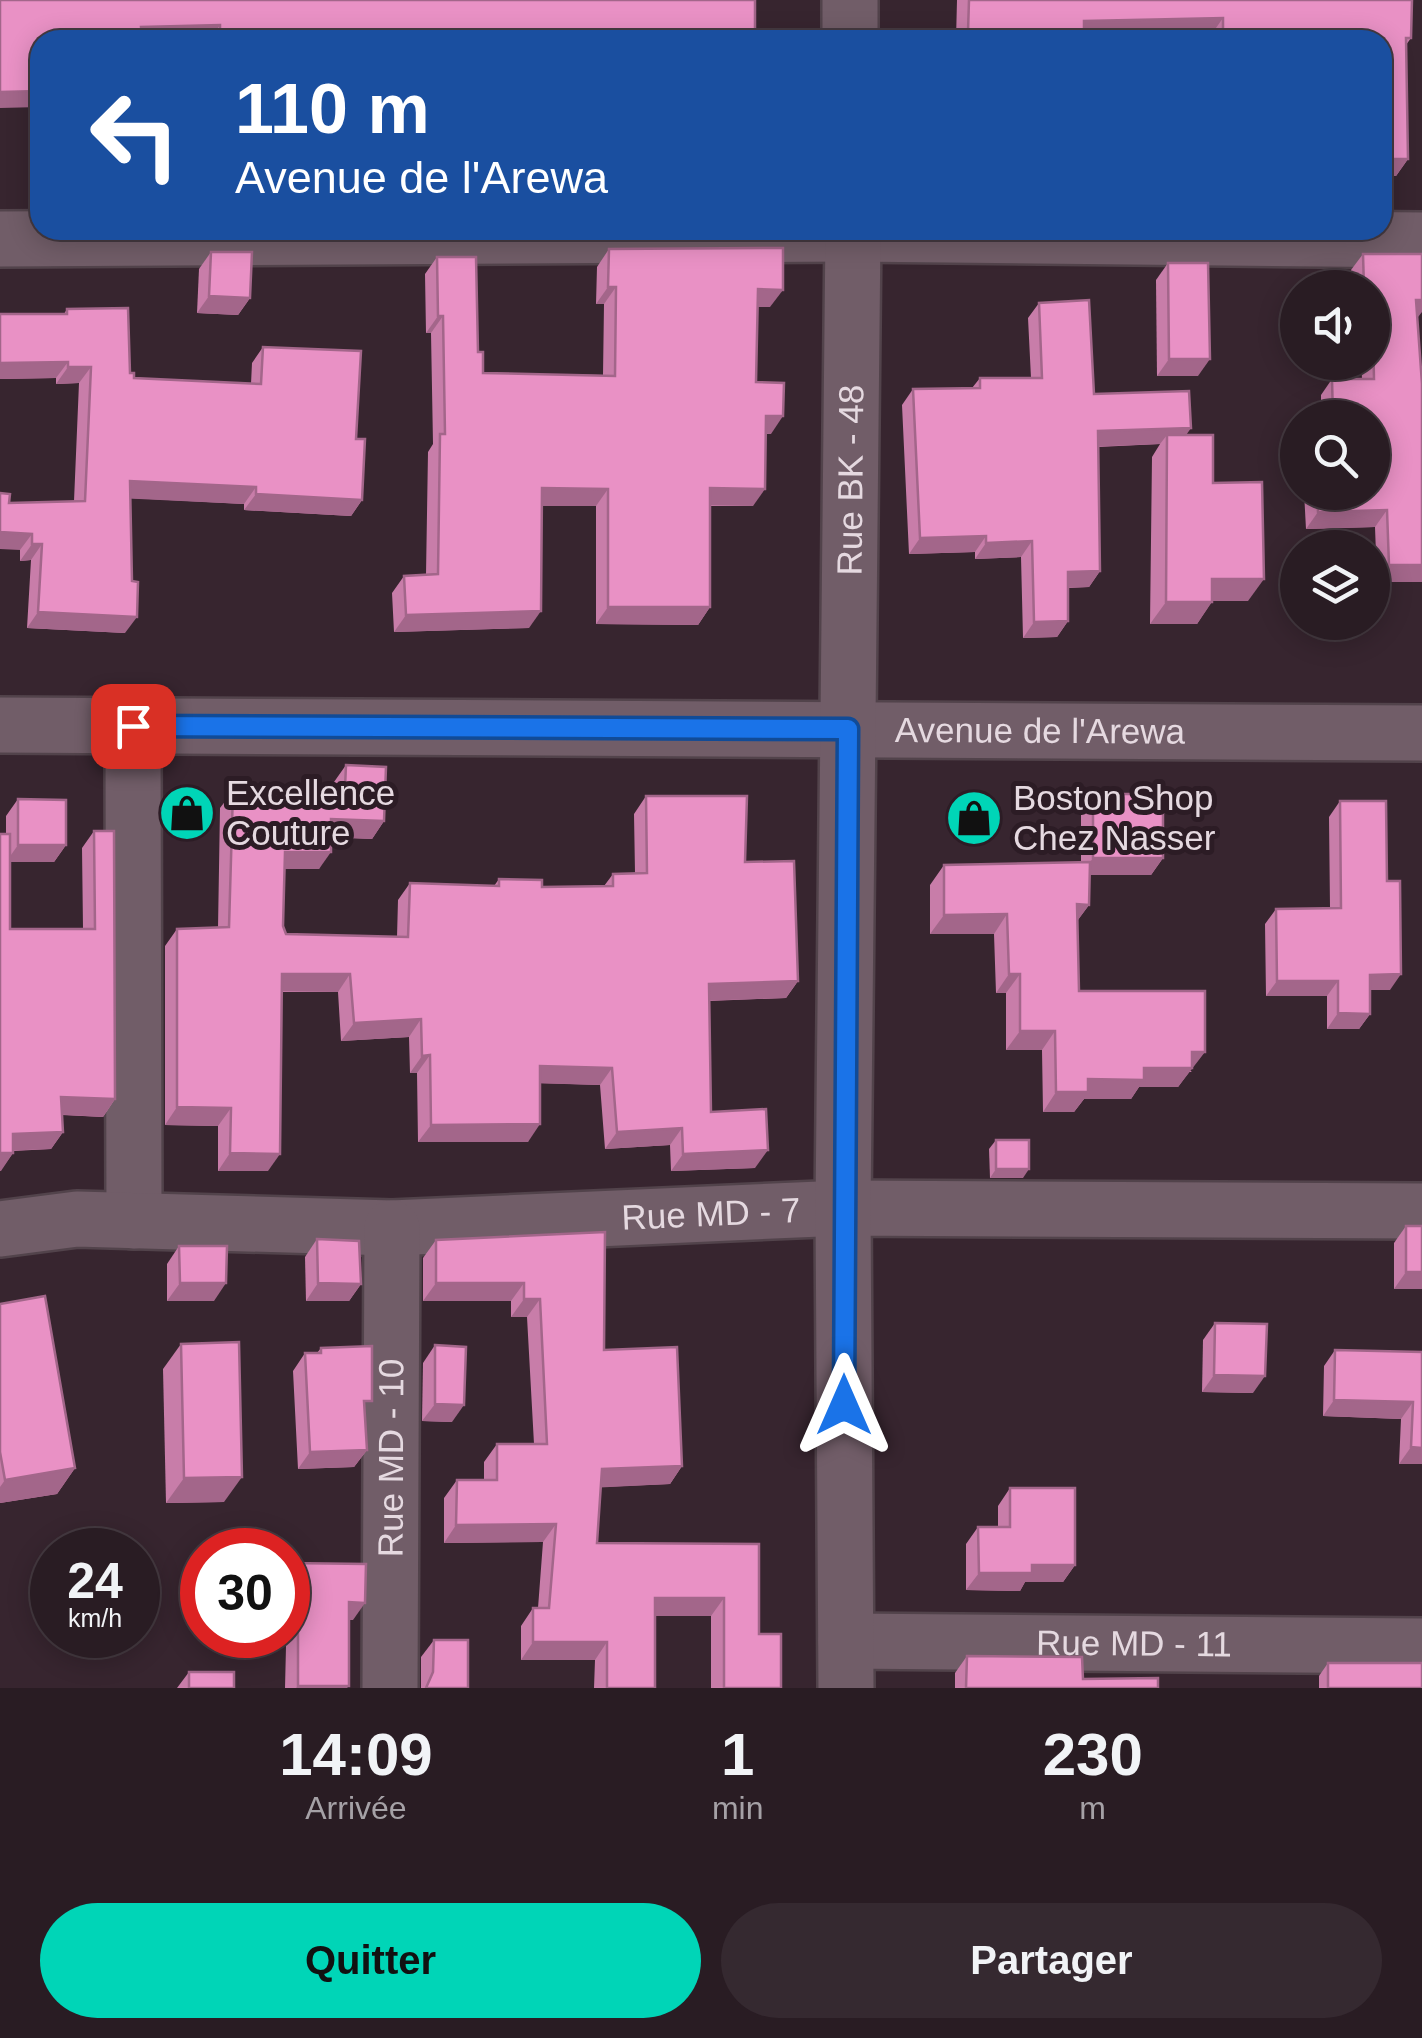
<!DOCTYPE html>
<html lang="fr">
<head>
<meta charset="utf-8">
<style>
	body { margin:0; font-family:Arial,sans-serif; background:#352930; color:#f1f3f6; height:100vh; display:flex; flex-direction:column; font-size:38px; white-space:nowrap }
	* { box-sizing:border-box; margin:0 }
	p { font-size:32px; color:#a5a1a6 }
	.icon { flex:none; width:55px; height:55px; fill:none; stroke:currentColor; stroke-width:2; stroke-linecap:round; stroke-linejoin:round }
	.map { position:relative; height:1688px; overflow:hidden }
	.sheet { display:flex; flex-direction:column; background:#291c23; flex:1 }
	.sheet>* { flex:none }
	.guide { position:absolute; left:30px; top:30px; width:1362px; height:210px; border-radius:30px; box-shadow:0 5px 25px #0003,0 0 0 2px #453a41; background:#1a4fa0; color:#fff; overflow:hidden }
	.tools { position:absolute; left:1280px; top:270px; display:grid; gap:20px }
	.tools a { display:grid; place-items:center; width:110px; height:110px; border-radius:50%; background:#291c23; box-shadow:0 5px 25px #0003,0 0 0 2px #453a41; font-size:50px }
	.speed { position:absolute; left:30px; top:1528px; display:flex; gap:20px; font-size:50px; font-weight:700; text-align:center }
	.speed>* { display:grid; place-content:center; width:130px; height:130px; border-radius:50%; background:#291c23; box-shadow:0 5px 25px #0003,0 0 0 2px #453a41; line-height:1 }
	.speed small { font-size:25px; font-weight:400 }
	.speed .limit { border:15px solid #d22; background:#fff; color:#111 }
	.pin { position:absolute; display:grid; place-items:center; width:85px; height:85px; color:#fff; margin:-42px; border-radius:20px; box-shadow:0 5px 15px #0006 }
	.me { position:absolute; width:110px; margin:-55px; rotate:0deg; stroke-linejoin:round; filter:drop-shadow(0 0 8px #0008) }
	.turn { display:flex; align-items:center; gap:35px; height:210px; padding:0 40px; font-size:45px }
	.turn .icon { width:130px; height:130px; stroke-width:2.5 }
	.turn b { display:block; font-size:70px; line-height:85px }
	.eta { display:flex; justify-content:space-evenly; align-items:center; height:170px; text-align:center }
	.eta b { font-size:60px; font-weight:800; line-height:70px }
	.cta { display:flex; gap:20px; margin-top:auto; padding:20px 40px }
	.cta a { flex:1; height:115px; border-radius:60px; background:#00d5b7; color:#111; font-size:40px; font-weight:800; line-height:115px; text-align:center }
	.cta a+a { background:#352930; color:#f1f3f6 }
	.map>svg:first-child { display:block }
	.lines { fill:none; stroke-linecap:round; stroke-linejoin:round }
	.minor-casing { stroke:#52434b; stroke-width:60 }
	.minor { stroke:#715d68; stroke-width:55 }
	.wall { fill:#c87da9 }
	.shaded-wall { fill:#a3668a }
	.building { fill:#e991c5; stroke:#a3668a; stroke-width:2.5 }
	.route-casing { stroke:#114b97; stroke-width:25 }
	.route { stroke:#1a73e8; stroke-width:18 }
	.labels { text-anchor:middle; stroke-width:10; stroke-linejoin:round; paint-order:stroke }
	.street-label { font-size:35px; fill:#e5d9e0; stroke:#2c1c25 }
	.poi-label { font-size:35px; fill:#e5d9e0; stroke:#2c1c25; text-anchor:start }
</style>
</head>
<body>
<div class="map">
<svg width="1422" height="1688" viewBox="0 0 1422 1688">
	<rect width="100%" height="100%" fill="#37252f"/>
	<g class="lines">
		<g class="minor-casing">
			<g id="minor">
				<polyline points="850,0 850,40"/>
				<polyline points="0,239 853,234 1422,240"/>
				<path id="s1" d="M0,725L1422,733"/>
				<polyline points="133,726 134,1221"/>
				<path id="s2" d="M0,1229L77,1219L392,1228L843,1208L1422,1211"/>
				<path id="s3" d="M846,1641L1422,1646"/>
				<path id="s4" d="M390,1688L392,1228"/>
				<path id="s5" d="M846,1688L843,1208L853,230"/>
			</g>
		</g>
		<use href="#minor" class="minor"/>
	</g>
	<g class="wall">
		<polygon points="0,0 755,35 751,40 761,40 40,40"/>
		<polygon points="957,0 1412,0 1411,38 1406,45 1408,159 1396,176 1382,176 1382,40 1211,40 1211,35 1082,38 1080,40 956,40"/>
		<polygon points="609,249 770,307 757,307 756,382 771,434 766,434 753,506 710,506 710,607 698,625 596,624 596,506 542,506 529,628 394,632 392,593 404,576 426,575 428,452 433,444 431,333 426,333 425,274 437,257 478,352 483,373 603,375 604,304 596,304 597,267"/>
		<polygon points="211,252 250,298 238,315 197,313 199,269"/>
		<polygon points="1363,254 1418,317 1417,317 1422,384 1422,582 1377,582 1375,527 1306,529 1304,492 1372,492 1372,418 1321,418 1321,395 1332,379 1362,379 1361,362 1372,362 1372,288 1352,288 1351,270"/>
		<polygon points="1168,263 1198,376 1157,376 1156,280"/>
		<polygon points="1039,303 1094,394 1186,435 1213,483 1248,601 1212,601 1197,624 1150,624 1152,457 1160,444 1098,447 1100,571 1089,587 1068,588 1068,621 1057,637 1023,638 1021,557 975,559 975,552 909,554 902,405 913,389 972,388 980,378 1031,378 1028,318"/>
		<polygon points="67,309 134,378 251,384 252,363 263,347 356,439 362,500 351,516 244,510 244,504 130,498 125,633 27,628 31,560 20,561 20,550 9,503 74,501 79,383 56,384 56,378 0,379 0,314 64,314"/>
		<polygon points="346,765 384,821 372,839 331,837 319,869 285,869 283,926 286,934 397,937 398,900 410,883 494,886 499,879 542,887 604,886 613,874 635,873 634,814 646,796 745,862 798,981 786,998 709,1001 711,1112 755,1168 671,1171 670,1145 605,1149 600,1085 540,1083 528,1142 418,1142 417,1073 410,1073 409,1037 341,1041 338,992 282,992 268,1171 218,1171 218,1126 165,1125 165,946 177,929 218,928 220,808 233,791 334,789 334,782"/>
		<polygon points="1093,794 1163,858 1151,875 1090,875 1089,905 1077,921 1079,991 1192,1072 1189,1072 1178,1087 1139,1087 1131,1099 1084,1099 1074,1112 1043,1112 1042,1050 1006,1050 1006,993 996,993 994,934 930,934 930,885 944,865 1081,862 1081,811"/>
		<polygon points="18,799 66,845 54,862 10,862 10,929 83,929 82,848 94,831 115,1099 103,1117 62,1115 63,1132 51,1149 13,1151 13,1153 0,1171 0,834 6,834 6,816"/>
		<polygon points="1340,801 1387,881 1390,990 1370,990 1370,1014 1359,1029 1327,1029 1327,996 1266,996 1265,924 1276,909 1330,908 1329,817"/>
		<polygon points="996,1140 1023,1178 990,1178 989,1149"/>
		<polygon points="1406,1226 1422,1289 1394,1289 1394,1243"/>
		<polygon points="605,1232 604,1350 682,1466 670,1484 601,1487 597,1543 759,1544 759,1634 781,1688 711,1688 711,1616 655,1616 655,1688 594,1688 595,1660 521,1660 521,1626 533,1608 538,1608 543,1542 444,1543 444,1498 457,1480 484,1480 484,1462 497,1444 534,1444 527,1317 511,1317 511,1301 423,1301 423,1258 436,1240"/>
		<polygon points="317,1239 361,1284 349,1301 306,1301 305,1257"/>
		<polygon points="179,1246 214,1301 167,1301 167,1264"/>
		<polygon points="0,1304 75,1468 57,1494 0,1503"/>
		<polygon points="1215,1323 1253,1393 1202,1392 1203,1340"/>
		<polygon points="181,1344 224,1502 166,1503 163,1369"/>
		<polygon points="435,1345 452,1422 422,1421 423,1363"/>
		<polygon points="321,1348 365,1412 367,1450 354,1467 298,1469 293,1371 305,1353 317,1353"/>
		<polygon points="1335,1350 1422,1352 1422,1464 1399,1464 1401,1419 1323,1416 1324,1366"/>
		<polygon points="1010,1488 1075,1565 1063,1582 1025,1582 1020,1591 966,1590 966,1544 978,1527 998,1527 998,1506"/>
		<polygon points="195,1557 202,1557 202,1618 183,1618 183,1574"/>
		<polygon points="288,1563 353,1620 349,1620 347,1688 285,1688"/>
		<polygon points="434,1640 468,1688 421,1688 421,1657"/>
		<polygon points="967,1656 1083,1679 1158,1688 955,1688 955,1673"/>
		<polygon points="1328,1663 1422,1688 1319,1688 1319,1676"/>
		<polygon points="189,1672 234,1688 177,1688"/>
	</g>
	<g class="shaded-wall">
		<polygon points="1223,18 1211,35 1082,38 1080,40 962,40 968,32 1084,21"/>
		<polygon points="220,25 209,40 132,40 141,27"/>
		<polygon points="660,32 755,35 751,40 654,40"/>
		<polygon points="40,91 40,107 0,108 0,92"/>
		<polygon points="1382,159 1408,159 1396,176 1382,176"/>
		<polygon points="608,287 616,287 604,304 596,304"/>
		<polygon points="758,289 783,290 770,307 746,307"/>
		<polygon points="209,296 250,298 238,315 197,313"/>
		<polygon points="1416,300 1422,300 1422,312 1418,317 1404,317"/>
		<polygon points="438,316 443,316 431,333 426,333"/>
		<polygon points="1169,359 1210,359 1198,376 1157,376"/>
		<polygon points="68,362 56,378 0,379 0,363"/>
		<polygon points="68,367 91,367 79,383 56,384"/>
		<polygon points="766,416 783,416 771,434 754,433"/>
		<polygon points="1191,428 1180,444 1167,435 1160,444 1087,447 1098,431"/>
		<polygon points="130,481 256,487 244,504 118,498"/>
		<polygon points="542,488 608,489 596,506 530,506"/>
		<polygon points="710,488 765,489 753,506 698,505"/>
		<polygon points="256,494 362,500 351,516 244,510"/>
		<polygon points="1387,510 1375,527 1306,529 1318,512"/>
		<polygon points="0,532 32,534 20,550 0,549"/>
		<polygon points="986,536 975,552 909,554 920,538"/>
		<polygon points="1032,541 1021,557 975,559 986,543"/>
		<polygon points="32,544 42,544 31,560 20,561"/>
		<polygon points="1389,565 1422,565 1422,582 1377,582"/>
		<polygon points="1100,571 1089,587 1057,588 1068,572"/>
		<polygon points="1212,579 1264,579 1248,601 1197,601"/>
		<polygon points="1166,602 1212,602 1197,624 1150,624"/>
		<polygon points="608,607 710,607 698,625 596,624"/>
		<polygon points="541,611 529,628 394,632 406,615"/>
		<polygon points="38,612 137,617 125,633 27,628"/>
		<polygon points="1068,621 1057,637 1023,638 1034,622"/>
		<polygon points="331,819 384,821 372,839 319,837"/>
		<polygon points="18,845 66,845 54,862 6,862"/>
		<polygon points="285,852 331,852 319,869 273,869"/>
		<polygon points="1093,858 1163,858 1151,875 1081,875"/>
		<polygon points="1077,904 1089,905 1075,924"/>
		<polygon points="1007,914 994,934 930,934 944,915"/>
		<polygon points="282,974 350,974 338,992 270,991"/>
		<polygon points="1009,974 1020,974 1006,993 996,993"/>
		<polygon points="1401,974 1390,990 1359,990 1370,975"/>
		<polygon points="798,981 786,998 697,1001 709,984"/>
		<polygon points="1277,981 1338,981 1327,996 1266,996"/>
		<polygon points="1338,1013 1370,1014 1359,1029 1327,1029"/>
		<polygon points="421,1019 409,1037 341,1041 354,1023"/>
		<polygon points="1020,1031 1055,1031 1042,1050 1006,1050"/>
		<polygon points="1192,1052 1205,1052 1178,1087 1139,1087 1131,1099 1084,1099 1074,1112 1043,1112 1056,1092 1088,1079 1144,1068"/>
		<polygon points="430,1055 417,1073 410,1073 422,1056"/>
		<polygon points="540,1066 612,1068 600,1085 528,1083"/>
		<polygon points="61,1097 115,1099 103,1117 49,1114"/>
		<polygon points="177,1107 231,1108 218,1126 165,1125"/>
		<polygon points="540,1124 528,1142 418,1142 431,1125"/>
		<polygon points="682,1128 670,1145 605,1149 617,1132"/>
		<polygon points="63,1132 51,1149 0,1151 13,1134"/>
		<polygon points="768,1150 755,1168 671,1171 683,1154"/>
		<polygon points="0,1153 13,1153 1,1171 0,1171"/>
		<polygon points="230,1153 280,1154 268,1171 218,1171"/>
		<polygon points="996,1169 1029,1169 1023,1178 990,1178"/>
		<polygon points="1406,1272 1422,1272 1422,1289 1394,1289"/>
		<polygon points="180,1283 226,1283 214,1301 167,1301"/>
		<polygon points="318,1283 361,1284 349,1301 306,1301"/>
		<polygon points="436,1283 524,1283 511,1301 423,1301"/>
		<polygon points="524,1299 540,1299 527,1317 511,1317"/>
		<polygon points="1214,1375 1265,1376 1253,1393 1202,1392"/>
		<polygon points="1334,1400 1413,1402 1401,1419 1323,1416"/>
		<polygon points="435,1404 464,1405 452,1422 422,1421"/>
		<polygon points="1411,1447 1422,1448 1422,1464 1399,1464"/>
		<polygon points="367,1450 354,1467 298,1469 310,1452"/>
		<polygon points="682,1466 670,1484 590,1488 602,1469"/>
		<polygon points="75,1468 57,1494 0,1503 0,1487 5,1480"/>
		<polygon points="242,1477 224,1502 166,1503 184,1478"/>
		<polygon points="556,1524 543,1542 444,1543 456,1525"/>
		<polygon points="1032,1565 1075,1565 1063,1582 1025,1582 1020,1591 966,1590 979,1573"/>
		<polygon points="655,1598 724,1598 711,1616 642,1616"/>
		<polygon points="195,1601 202,1601 202,1618 183,1618"/>
		<polygon points="288,1601 298,1601 288,1616"/>
		<polygon points="349,1602 365,1603 353,1620 337,1620"/>
		<polygon points="533,1642 607,1642 595,1660 521,1660"/>
		<polygon points="298,1686 349,1686 347,1688 296,1688"/>
	</g>
	<g class="building">
		<polygon points="0,0 755,0 755,35 660,32 660,40 220,40 220,25 141,27 142,40 40,40 40,91 0,92"/>
		<polygon points="969,0 1412,0 1411,38 1406,38 1408,159 1382,159 1382,40 1223,40 1223,18 1084,21 1084,35 968,32"/>
		<polygon points="783,248 783,290 758,289 756,382 784,383 783,416 766,416 765,489 710,488 710,607 608,607 608,489 542,488 541,611 406,615 404,576 438,574 440,434 445,434 443,316 438,316 437,257 476,257 478,352 483,352 483,373 615,376 616,287 608,287 609,249"/>
		<polygon points="211,252 252,252 250,298 209,296"/>
		<polygon points="1363,254 1422,254 1422,300 1416,300 1422,384 1422,565 1389,565 1387,510 1318,512 1317,492 1372,492 1372,418 1333,418 1332,379 1374,379 1372,288 1364,288"/>
		<polygon points="1168,263 1208,263 1210,359 1169,359"/>
		<polygon points="1089,300 1094,394 1189,391 1191,428 1098,431 1100,571 1068,572 1068,621 1034,622 1032,541 986,543 986,536 920,538 913,389 980,388 980,378 1042,378 1039,303"/>
		<polygon points="128,308 130,373 134,373 134,378 261,384 263,347 361,351 356,439 365,439 362,500 256,494 256,487 130,481 132,581 138,582 137,617 38,612 42,544 32,544 32,534 0,532 0,493 10,494 9,503 85,501 91,367 68,367 68,362 0,363 0,314 67,314 67,309"/>
		<polygon points="1167,435 1213,435 1213,483 1262,482 1264,579 1212,579 1212,602 1166,602"/>
		<polygon points="346,765 386,767 384,821 331,819 331,852 285,852 283,926 286,934 408,937 410,883 499,886 499,879 542,880 542,887 613,886 613,874 647,873 646,796 747,796 745,862 794,861 798,981 709,984 711,1112 766,1109 768,1150 683,1154 682,1128 617,1132 612,1068 540,1066 540,1124 431,1125 430,1055 422,1056 421,1019 354,1023 350,974 282,974 280,1154 230,1153 231,1108 177,1107 177,929 229,927 233,791 345,788"/>
		<rect x="1093" y="794" width="70" height="64"/>
		<polygon points="18,799 66,800 66,845 18,845"/>
		<polygon points="1340,801 1386,801 1387,881 1400,881 1401,974 1370,975 1370,1014 1338,1013 1338,981 1277,981 1276,909 1341,908"/>
		<polygon points="94,831 114,831 115,1099 61,1097 63,1132 13,1134 13,1153 0,1153 0,834 10,834 10,929 95,929"/>
		<polygon points="1090,862 1089,905 1077,904 1079,991 1205,991 1205,1052 1192,1052 1192,1068 1144,1068 1144,1080 1088,1079 1088,1092 1056,1092 1055,1031 1020,1031 1020,974 1009,974 1007,914 944,915 944,865"/>
		<rect x="996" y="1140" width="33" height="29"/>
		<rect x="1406" y="1226" width="16" height="46"/>
		<polygon points="605,1232 604,1350 677,1347 682,1466 602,1469 597,1543 759,1544 759,1634 781,1634 781,1688 724,1688 724,1598 655,1598 655,1688 607,1688 607,1642 533,1642 533,1608 549,1608 556,1524 456,1525 457,1480 497,1480 497,1444 547,1444 540,1299 524,1299 524,1283 436,1283 436,1240"/>
		<polygon points="317,1239 359,1241 361,1284 318,1283"/>
		<polygon points="179,1246 227,1246 226,1283 180,1283"/>
		<polygon points="45,1296 75,1468 5,1480 0,1452 0,1304"/>
		<polygon points="1215,1323 1267,1324 1265,1376 1214,1375"/>
		<polygon points="239,1342 242,1477 184,1478 181,1344"/>
		<polygon points="435,1345 466,1347 464,1405 435,1404"/>
		<polygon points="372,1346 372,1401 364,1401 367,1450 310,1452 305,1353 321,1353 321,1348"/>
		<polygon points="1335,1350 1422,1352 1422,1448 1411,1447 1413,1402 1334,1400"/>
		<polygon points="1010,1488 1075,1488 1075,1565 1032,1565 1032,1573 979,1573 978,1527 1010,1527"/>
		<rect x="195" y="1557" width="7" height="44"/>
		<polygon points="288,1563 366,1564 365,1603 349,1602 349,1686 298,1686 298,1601 288,1601"/>
		<polygon points="434,1640 468,1640 468,1688 426,1688 433,1672"/>
		<polygon points="967,1656 1082,1657 1083,1679 1158,1678 1158,1688 966,1688"/>
		<rect x="1328" y="1663" width="94" height="25"/>
		<rect x="189" y="1672" width="45" height="16"/>
	</g>
	<g class="lines">
		<g class="route-casing">
			<polyline id="route" points="133,726 848,729 844,1405"/>
		</g>
		<use href="#route" class="route"/>
	</g>
	<defs>
		<g id="shop-disc" transform="scale(2.875)"><circle r="9.5" fill="#00d5b7" stroke="#2c1c25"/><path d="M-5-2.5h2.3a2.7 3.5 0 0 1 5.4 0H5L5.5 6h-11ZM-1.5-2.5h3a1.5 2.3 0 0 0-3 0Z" fill="#111"/></g>
	</defs>
	<g fill-rule="evenodd">
		<use href="#shop-disc" x="187" y="813"/>
		<use href="#shop-disc" x="974" y="818"/>
	</g>
	<g class="labels">
		<g class="street-label">
			<text dy="12" stroke="none"><textPath href="#s5" startOffset="1208">Rue BK - 48</textPath></text>
			<text dy="12" stroke="none"><textPath href="#s1" startOffset="1040">Avenue de l'Arewa</textPath></text>
			<text dy="12" stroke="none"><textPath href="#s2" startOffset="712">Rue MD - 7</textPath></text>
			<text dy="12" stroke="none"><textPath href="#s4" startOffset="230">Rue MD - 10</textPath></text>
			<text dy="12" stroke="none"><textPath href="#s3" startOffset="288">Rue MD - 11</textPath></text>
		</g>
		<g class="poi-label">
			<text x="226" y="805">Excellence<tspan x="226" dy="40">Couture</tspan></text>
			<text x="1013" y="810">Boston Shop<tspan x="1013" dy="40">Chez Nasser</tspan></text>
		</g>
	</g>
</svg>
<div class="tools">
<a><svg class="icon" aria-label="sound" viewBox="0 0 24 24"><path d="M4 9h4l5-4v14l-5-4H4zM17 9q2 3 0 6"/></svg></a>
<a><svg class="icon" aria-label="search" viewBox="0 0 24 24"><circle cx="10" cy="10" r="6"/><path d="M15 15l6 6"/></svg></a>
<a><svg class="icon" aria-label="layers" viewBox="0 0 24 24"><path d="M12 4l9 5-9 5-9-5zM3 14l9 5 9-5"/></svg></a>
</div>
<div class="speed"><div>24<small>km/h</small></div><div class="limit">30</div></div>
<div class="pin" style="left:133px;top:726px;background:#d93025"><svg class="icon" aria-label="arrive" viewBox="0 0 24 24"><path d="M6 21V4h12l-3 4 3 4H6"/></svg></div>
<svg class="me" style="left:844px;top:1405px" viewBox="-20 -20 40 40"><path d="M0-17L14 15 0 8-14 15z" fill="#1a73e8" stroke="#fff" stroke-width="4"/></svg>
<div class="guide">
<div class="turn"><svg class="icon" aria-label="left" viewBox="0 0 24 24"><path d="M17 20v-9H6M10 6l-5 5 5 5"/></svg><div><b>110 m</b>Avenue de l'Arewa</div></div>
</div>
</div>
<section class="sheet">
<div class="eta">
<div><b>14:09</b><p>Arrivée</p></div>
<div><b>1</b><p>min</p></div>
<div><b>230</b><p>m</p></div>
</div>
<div class="cta"><a>Quitter</a><a>Partager</a></div>
</section>
</body>
</html>
